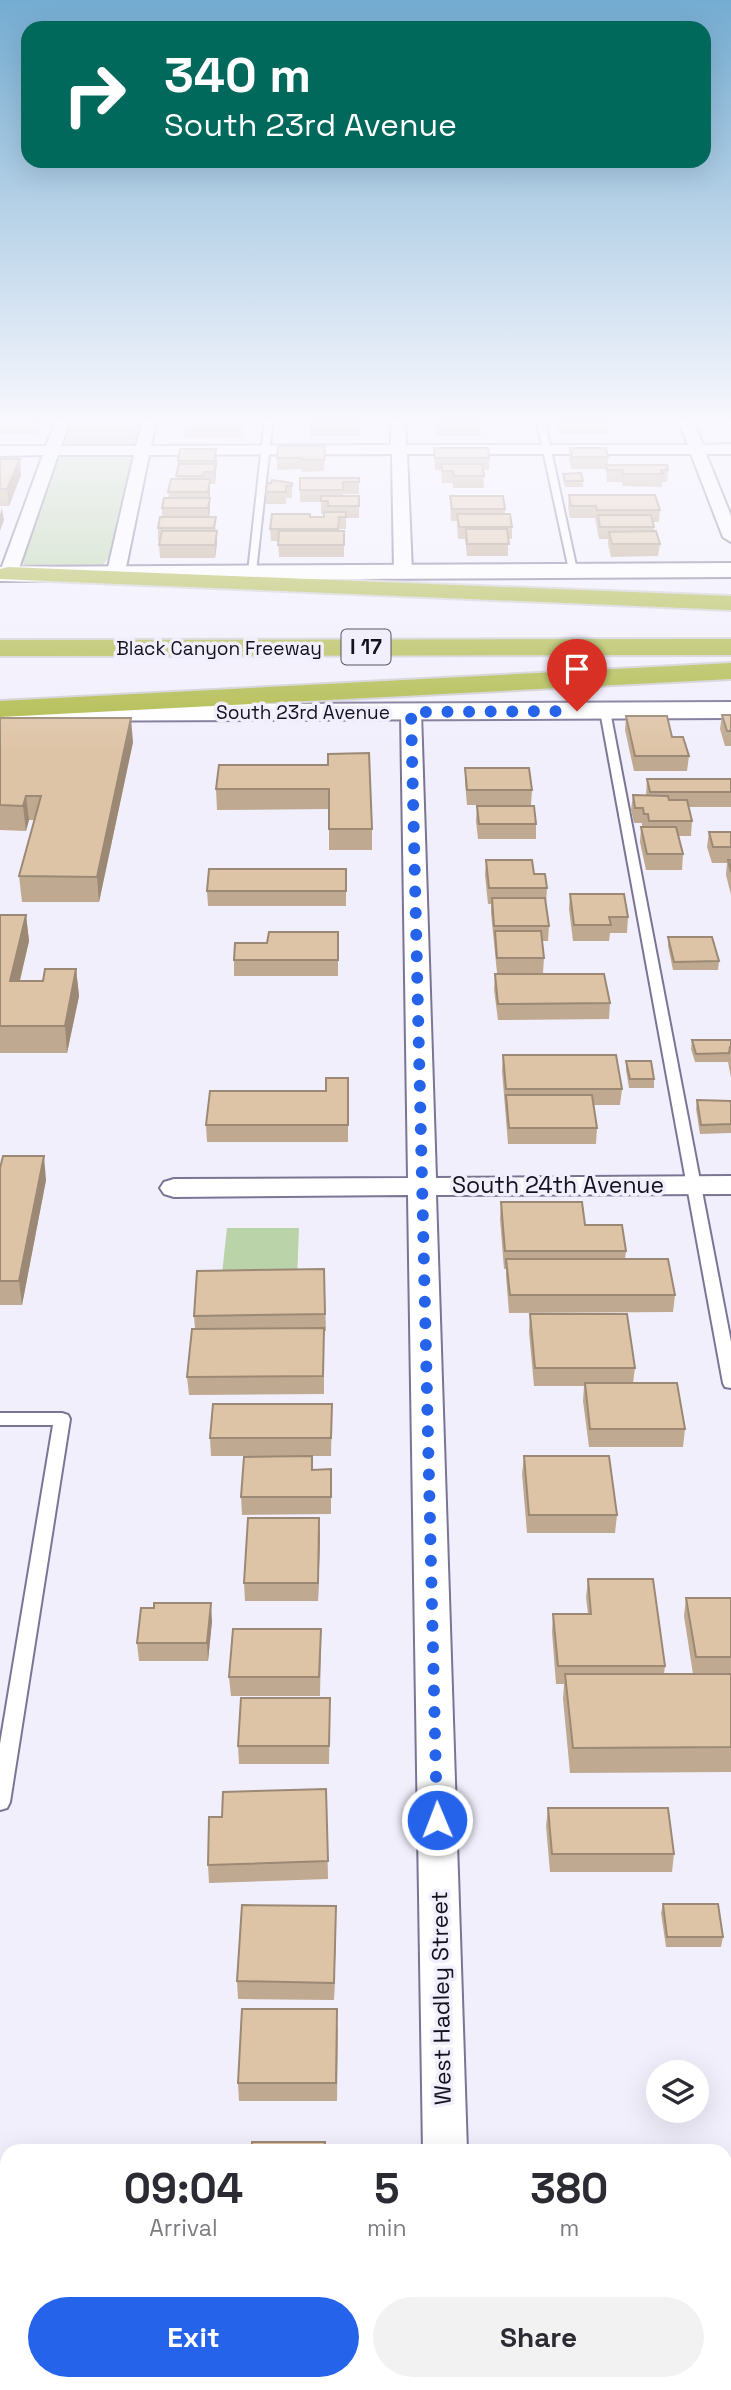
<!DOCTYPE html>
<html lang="en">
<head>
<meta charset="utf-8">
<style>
	body { margin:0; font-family:"Space Grotesk",sans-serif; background:#f2f2f3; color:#2b2b33; height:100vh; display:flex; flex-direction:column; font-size:26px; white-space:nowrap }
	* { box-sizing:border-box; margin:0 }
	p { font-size:23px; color:#7c7c81 }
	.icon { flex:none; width:38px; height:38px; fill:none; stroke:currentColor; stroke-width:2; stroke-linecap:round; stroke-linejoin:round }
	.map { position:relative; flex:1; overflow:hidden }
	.side { position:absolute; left:0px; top:2144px; width:732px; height:247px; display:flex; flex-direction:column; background:#fff; border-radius:21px 21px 0 0; box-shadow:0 7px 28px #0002 }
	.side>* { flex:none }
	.hud { position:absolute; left:21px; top:21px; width:690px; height:147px; border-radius:21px; box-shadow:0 7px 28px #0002; background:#00695c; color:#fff; overflow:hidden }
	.controls { position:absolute; left:646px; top:2060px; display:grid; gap:14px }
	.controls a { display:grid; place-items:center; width:63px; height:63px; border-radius:50%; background:#fff; box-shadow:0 7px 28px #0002; font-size:35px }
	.pin { position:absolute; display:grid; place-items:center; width:60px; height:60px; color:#fff; margin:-72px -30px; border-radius:50% 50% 50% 0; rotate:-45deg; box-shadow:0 0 7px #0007 }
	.pin .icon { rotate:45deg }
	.me { position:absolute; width:77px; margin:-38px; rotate:359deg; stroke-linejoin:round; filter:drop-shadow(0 0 5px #0008) }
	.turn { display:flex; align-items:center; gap:24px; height:147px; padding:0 28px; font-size:32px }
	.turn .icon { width:91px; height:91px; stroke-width:2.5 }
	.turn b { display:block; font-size:49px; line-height:60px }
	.eta { display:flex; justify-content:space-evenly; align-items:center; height:119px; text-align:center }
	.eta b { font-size:42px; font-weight:600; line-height:49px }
	.action { display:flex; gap:14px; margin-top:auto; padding:14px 28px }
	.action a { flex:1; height:80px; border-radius:42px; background:#2563eb; color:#fff; font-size:28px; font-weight:600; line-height:80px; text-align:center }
	.action a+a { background:#f2f2f3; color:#2b2b33 }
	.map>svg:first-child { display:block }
	.green { fill:#bad3a9 }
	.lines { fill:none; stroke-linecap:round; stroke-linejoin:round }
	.lane-casing { stroke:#7c7494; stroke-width:4 }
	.street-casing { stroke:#7c7494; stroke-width:4 }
	.secondary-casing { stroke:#7c7494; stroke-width:4 }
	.highway-casing { stroke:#d0d0d2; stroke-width:4 }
	.lane { fill:#fff; fill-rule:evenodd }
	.street { fill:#fff; fill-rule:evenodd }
	.secondary { fill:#fff; fill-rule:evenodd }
	.highway { fill:#b0ba49; fill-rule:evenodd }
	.wall { fill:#bfa990 }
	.shaded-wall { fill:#9b8975 }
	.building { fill:#dec4a7; stroke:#9b8975; stroke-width:2 }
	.route { stroke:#2563eb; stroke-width:12; stroke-dasharray:0 21.6 }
	.labels { text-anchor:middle; stroke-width:7; stroke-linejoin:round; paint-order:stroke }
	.far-street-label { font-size:19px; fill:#15121e; stroke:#f2effd }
	.shield { fill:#f2effd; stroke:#575461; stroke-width:2 }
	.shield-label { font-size:21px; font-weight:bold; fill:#15121e }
	.street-label { font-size:23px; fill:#15121e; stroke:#f2effd }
</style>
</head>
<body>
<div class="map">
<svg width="731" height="2390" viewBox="0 0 731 2390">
	<rect width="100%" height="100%" fill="#f2effd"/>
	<g class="green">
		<polygon points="70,418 144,418 138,443 134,445 71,446 62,443"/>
		<polygon points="66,456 123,456 133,459 111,555 102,566 95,567 24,566 23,560 56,459"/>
		<polygon points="227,1228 299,1228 297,1283 221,1283"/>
	</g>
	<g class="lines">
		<g class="lane-casing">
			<g id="lane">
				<polygon points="265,418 273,418 256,572 252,575 248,572"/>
				<polygon points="536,418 544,418 577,570 573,573 569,570"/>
				<polygon points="605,708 610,711 731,1342 731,1388 725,1387 723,1383 600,711"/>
				<polygon points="0,1413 62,1413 68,1415 70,1419 10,1802 7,1808 0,1810 0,1744 53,1425 0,1425"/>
				<polygon points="211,2384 235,2384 234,2390 210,2390"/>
				<polygon points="694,2384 718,2384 719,2390 695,2390"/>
			</g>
		</g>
		<g class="street-casing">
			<g id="street">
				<polygon points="57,418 71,418 61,446 136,446 143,418 157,418 151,446 391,445 391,418 405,418 406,445 688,445 678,418 692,418 703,445 731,444 731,454 706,454 731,516 731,542 723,537 691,454 407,454 412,571 403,576 394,571 392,454 149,455 125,572 116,577 107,572 134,455 58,455 17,574 14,578 2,578 0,572 43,455 0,456 0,446 46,446"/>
				<polygon points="411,706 421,712 436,1178 731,1176 731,1194 436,1195 467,2151 423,2151 408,1195 174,1197 164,1194 160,1188 164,1182 174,1179 408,1178 401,712"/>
				<rect x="0" y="2330" width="7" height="48"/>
				<rect x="724" y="2330" width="7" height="48"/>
			</g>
		</g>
		<g class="secondary-casing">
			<g id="secondary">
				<polygon points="731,563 731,577 0,581 0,567"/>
				<polygon points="731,702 731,718 0,721 0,705"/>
			</g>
		</g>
		<g class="highway-casing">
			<g id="highway">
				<polygon points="8,567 731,596 731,610 0,579 0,569"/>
				<polygon points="731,639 731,655 0,656 0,640"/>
				<polygon points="731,663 731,679 0,717 0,701"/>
			</g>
		</g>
		<use href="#lane" class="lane"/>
		<use href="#street" class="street"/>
		<use href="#secondary" class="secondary"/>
		<use href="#highway" class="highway"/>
	</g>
	<g class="wall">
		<polygon points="0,418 42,418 37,434 0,434"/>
		<rect x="310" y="418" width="50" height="18"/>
		<polygon points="437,418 489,418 489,423 481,423 481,436 437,436"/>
		<polygon points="558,418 620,418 620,421 608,421 608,434 559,434 558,427"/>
		<polygon points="721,418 731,418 731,421 722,421"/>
		<polygon points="235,420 241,420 241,437 185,437 184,425"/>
		<polygon points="325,446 324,471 302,472 302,469 277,470 277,458"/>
		<polygon points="434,448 489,458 489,470 483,470 484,488 453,488 453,483 442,483 441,470 435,470"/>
		<polygon points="570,448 608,457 608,465 668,470 667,482 662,482 662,487 623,486 622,482 607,482 606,469 571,469 569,460"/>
		<polygon points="216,449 216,476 215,484 210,484 210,510 209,517 217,531 217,544 215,558 160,558 159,545 160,541 158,541 158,528 162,517 162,508 169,498 168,492 177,479 178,461"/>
		<polygon points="0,459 21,475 9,506 0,506"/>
		<polygon points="563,474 583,481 583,487 565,487 563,480"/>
		<polygon points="359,478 359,494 343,494 343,496 359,496 359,518 346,518 346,529 339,529 339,531 344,531 344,557 279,557 278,541 271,541 270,529 310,517 324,517 324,514 321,514 321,502 300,502 300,490"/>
		<polygon points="292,483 292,498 286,498 286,504 266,504 266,492"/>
		<polygon points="569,495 660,510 659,522 653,522 654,531 660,544 658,556 611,557 608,544 608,539 599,539 595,518 570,518 568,507"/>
		<polygon points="450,496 505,509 505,514 512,527 512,539 508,539 508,556 467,556 465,539 458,539 457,521 451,521"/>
		<polygon points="722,715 731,715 731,746 725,746 720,729"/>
		<polygon points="626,716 672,737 689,756 687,771 634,771 625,730"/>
		<polygon points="0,718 133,742 99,902 22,902 19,876 35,820 29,820 26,831 0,830"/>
		<polygon points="328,765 372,829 372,850 329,850 329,809 217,810 216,789"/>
		<polygon points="465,768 532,790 531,805 467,805 465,782"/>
		<polygon points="647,779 731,779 731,807 689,807 692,821 691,836 679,836 683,854 682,870 646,870 640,842 641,827 642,827 642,823 634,823 631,810 633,795 646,796"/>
		<polygon points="477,806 536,824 536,839 478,839 476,821"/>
		<polygon points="709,832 731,832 731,895 726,875 727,863 712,863 707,847"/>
		<polygon points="486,860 534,874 547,888 546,904 549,926 548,941 542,941 544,958 543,973 497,973 491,913 491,904 488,904 485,875"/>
		<polygon points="346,869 346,906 208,906 207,891"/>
		<polygon points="570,894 628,917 627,933 610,933 609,941 573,941 569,909"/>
		<polygon points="0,915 26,915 29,941 20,981 43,981 76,969 79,996 67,1053 0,1053"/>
		<polygon points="338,932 338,976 234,976 234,960 267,943"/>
		<polygon points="668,937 719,961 718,970 673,970 668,946"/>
		<polygon points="495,974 610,1003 609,1019 498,1020 494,990"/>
		<polygon points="692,1040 731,1040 731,1078 728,1062 695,1062 691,1049"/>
		<polygon points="503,1055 622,1089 620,1105 594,1105 597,1128 596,1144 508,1144 502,1071"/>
		<polygon points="626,1061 654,1079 654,1088 629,1088 626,1070"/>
		<polygon points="348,1078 348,1142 207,1142 206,1125 326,1091"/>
		<polygon points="697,1100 731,1101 731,1133 700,1134 696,1109"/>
		<polygon points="0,1168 46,1180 22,1305 0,1305"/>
		<polygon points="501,1202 585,1225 626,1251 625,1259 675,1295 673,1312 509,1313 506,1276 506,1269 504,1269 500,1219"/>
		<polygon points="324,1269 326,1331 324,1331 324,1394 189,1395 187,1377 195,1329 194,1316"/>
		<polygon points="530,1314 635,1368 633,1383 685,1429 683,1447 589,1447 583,1401 584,1386 534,1386 529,1332"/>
		<polygon points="332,1404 331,1456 211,1456 210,1438"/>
		<polygon points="524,1456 617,1515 615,1533 527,1533 522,1474"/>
		<polygon points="331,1469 331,1514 242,1515 241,1497 312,1470"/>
		<polygon points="320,1536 318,1601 245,1601 244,1583"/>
		<polygon points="588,1579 665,1666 664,1674 693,1674 684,1616 686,1598 731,1598 731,1772 570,1773 563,1699 564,1684 556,1684 552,1632 553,1614 588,1614 586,1597"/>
		<polygon points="212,1621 208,1661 139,1661 137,1643"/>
		<polygon points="321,1647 320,1696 231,1696 229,1677"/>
		<polygon points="330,1698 329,1764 239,1764 238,1746"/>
		<polygon points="326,1789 328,1879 209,1883 208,1865 222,1817"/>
		<polygon points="548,1808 674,1854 672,1872 550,1872 546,1826"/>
		<polygon points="663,1904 723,1937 721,1947 666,1947 661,1913"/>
		<polygon points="336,1924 334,2000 238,1999 237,1981"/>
		<polygon points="338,2027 337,2101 239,2101 238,2083"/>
	</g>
	<g class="shaded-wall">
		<polygon points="37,418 42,418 37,434 36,422"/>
		<polygon points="216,449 217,461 215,484 214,461"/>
		<polygon points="20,459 21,475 9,506 7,489"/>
		<polygon points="210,479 210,491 208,504 208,492"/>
		<polygon points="210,498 210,510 208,521 208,508"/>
		<polygon points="2,508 4,520 0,531 0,514"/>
		<polygon points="217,531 217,544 215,558 215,545"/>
		<polygon points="131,718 133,742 99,902 97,877"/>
		<polygon points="26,796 29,820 26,831 23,806"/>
		<polygon points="26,915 29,941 13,1008 10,981"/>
		<polygon points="76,969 79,996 67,1053 65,1026"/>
		<polygon points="44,1156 46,1180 22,1305 19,1281"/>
		<polygon points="319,1518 320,1536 318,1601 318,1583"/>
		<polygon points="211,1603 212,1621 208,1661 207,1643"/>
		<polygon points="336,1906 336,1924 334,2000 334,1983"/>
	</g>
	<g class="building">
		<polygon points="0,418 37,418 36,422 0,422"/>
		<polygon points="186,418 234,418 233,420 241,420 240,425 184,425"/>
		<rect x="310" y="418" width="50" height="6"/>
		<polygon points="437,418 481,418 481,424 438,424"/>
		<polygon points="559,418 608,418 609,423 560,423"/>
		<polygon points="278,446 325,446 324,460 302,460 302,458 277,458"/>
		<polygon points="434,448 488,448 489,458 435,458"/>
		<polygon points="570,448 606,448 608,457 572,457"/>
		<polygon points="180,449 216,449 214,461 178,461"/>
		<polygon points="0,459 20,459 7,489 0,489"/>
		<polygon points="179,464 216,464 214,472 204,472 203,476 176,476"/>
		<polygon points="441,464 482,464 484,476 454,476 453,471 442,471"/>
		<polygon points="606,465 667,465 668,470 661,470 663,474 624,474 623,470 607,470"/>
		<polygon points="581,473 583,481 565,481 563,474"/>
		<polygon points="300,478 359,478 359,482 343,482 343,490 300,490"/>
		<polygon points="171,479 210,479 208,492 168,492"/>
		<polygon points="272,480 292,483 292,486 286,486 286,492 266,492 267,483 271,483"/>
		<polygon points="569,495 655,495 660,510 597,510 596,506 571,506"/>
		<polygon points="321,496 359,496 359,506 328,506 328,501 321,501"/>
		<polygon points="450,496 503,496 505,509 452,509"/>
		<polygon points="164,498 210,498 208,508 162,508"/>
		<polygon points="324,512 346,512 346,517 339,517 338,529 270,529 272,514 310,514 310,517 324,517"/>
		<polygon points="457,514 510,514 512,527 459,527"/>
		<polygon points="598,515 651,515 654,527 600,527"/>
		<polygon points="160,517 216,517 214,528 158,528"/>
		<polygon points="466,529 507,529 509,544 467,544"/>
		<polygon points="162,531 217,531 215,545 159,545"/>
		<polygon points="279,531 344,531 344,545 278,545"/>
		<polygon points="656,531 660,544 612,544 609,532"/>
		<polygon points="722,715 731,715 731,731 727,731"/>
		<polygon points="626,716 667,716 672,737 683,737 689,756 635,756"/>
		<polygon points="0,718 131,718 97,877 19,876 41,796 26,796 23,806 0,805"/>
		<polygon points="369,753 372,829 329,829 329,789 216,789 219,765 328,765 328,754"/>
		<polygon points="465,768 529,768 532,790 467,790"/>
		<polygon points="647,779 731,779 731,792 650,792"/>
		<polygon points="633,795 668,796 669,800 687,800 692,821 649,821 648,814 644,814 643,808 635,808"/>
		<polygon points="477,806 534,806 536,824 479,824"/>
		<polygon points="641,827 676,827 683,854 647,854"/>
		<polygon points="709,832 731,832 731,847 713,847"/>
		<polygon points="486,860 532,860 534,874 545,874 547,888 489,888"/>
		<polygon points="728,860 731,860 731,872"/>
		<polygon points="209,869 346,869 346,891 207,891"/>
		<polygon points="570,894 624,894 628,917 609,917 611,925 574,925"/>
		<polygon points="492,898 545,898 549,926 494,926"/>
		<polygon points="0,915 26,915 10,981 43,981 45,969 76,969 65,1026 0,1026"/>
		<polygon points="495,931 541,931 544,958 497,958"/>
		<polygon points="269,932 338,932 338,960 234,960 235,943 267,943"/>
		<polygon points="668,937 712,937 719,961 674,962"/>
		<polygon points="495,974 604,974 610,1003 498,1004"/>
		<polygon points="692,1040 731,1040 731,1047 730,1047 729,1053 696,1054"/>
		<polygon points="503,1055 616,1055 622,1089 506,1089"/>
		<polygon points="626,1061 651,1061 654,1079 630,1079"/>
		<polygon points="326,1078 348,1078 348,1125 206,1125 210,1091 326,1091"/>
		<polygon points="506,1095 592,1095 597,1128 509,1128"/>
		<polygon points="697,1100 731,1101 731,1124 701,1125"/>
		<polygon points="3,1156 44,1156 19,1281 0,1281 0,1168"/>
		<polygon points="501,1202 582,1202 585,1225 622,1225 626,1251 505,1251"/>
		<polygon points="506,1259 668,1259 675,1295 510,1295"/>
		<polygon points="324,1269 325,1314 194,1316 197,1271"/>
		<polygon points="530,1314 627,1314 635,1368 535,1368"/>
		<polygon points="324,1328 323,1376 187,1377 192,1329"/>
		<polygon points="585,1383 677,1383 685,1429 590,1429"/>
		<polygon points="213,1404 332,1404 331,1438 210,1438"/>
		<polygon points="312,1456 312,1470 331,1469 331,1497 241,1497 244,1457"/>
		<polygon points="524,1456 609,1456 617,1515 529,1515"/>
		<polygon points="248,1518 319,1518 318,1583 244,1583"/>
		<polygon points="588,1579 653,1579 665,1666 558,1666 553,1614 591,1614"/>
		<polygon points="686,1598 731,1598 731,1657 696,1657"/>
		<polygon points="154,1603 211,1603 207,1643 137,1643 141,1608 154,1608"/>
		<polygon points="233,1629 321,1629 319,1677 229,1677"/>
		<polygon points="565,1674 731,1674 731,1747 573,1748"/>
		<polygon points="241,1698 330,1698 329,1746 238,1746"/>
		<polygon points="326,1789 328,1861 208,1865 209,1817 222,1817 223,1792"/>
		<polygon points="548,1808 668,1808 674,1854 552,1854"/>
		<polygon points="663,1904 718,1904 723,1937 667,1937"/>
		<polygon points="242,1905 336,1906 334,1983 237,1981"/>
		<polygon points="242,2009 337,2009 336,2083 238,2083"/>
		<rect x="252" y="2142" width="73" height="9"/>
	</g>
	<linearGradient id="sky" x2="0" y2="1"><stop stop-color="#74acd1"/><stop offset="0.56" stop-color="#f9f8fe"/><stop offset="1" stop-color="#f9f8fe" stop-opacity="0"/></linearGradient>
	<rect width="731" height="753" fill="url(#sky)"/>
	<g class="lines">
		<polyline class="route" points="437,1820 411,712 577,711"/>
	</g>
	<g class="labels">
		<g class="far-street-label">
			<text x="219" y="655">Black Canyon Freeway</text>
			<text x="303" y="719">South 23rd Avenue</text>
		</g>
		<rect class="shield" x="341.5" y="629.5" width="49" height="35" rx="5"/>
		<g class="shield-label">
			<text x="366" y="654">I 17</text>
		</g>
		<g class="street-label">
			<text x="558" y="1193">South 24th Avenue</text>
			<text transform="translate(441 1998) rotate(-91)" y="8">West Hadley Street</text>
		</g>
	</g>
</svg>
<div class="controls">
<a><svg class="icon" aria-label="layers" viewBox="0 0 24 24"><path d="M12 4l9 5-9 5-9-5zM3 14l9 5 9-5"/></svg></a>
</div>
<div class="pin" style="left:577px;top:711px;background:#d93025"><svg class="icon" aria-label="arrive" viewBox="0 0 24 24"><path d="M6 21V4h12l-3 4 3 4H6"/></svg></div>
<svg class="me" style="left:437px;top:1820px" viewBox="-20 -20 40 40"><circle r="17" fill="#2563eb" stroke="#fff" stroke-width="3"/><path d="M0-11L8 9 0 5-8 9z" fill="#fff"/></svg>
<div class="hud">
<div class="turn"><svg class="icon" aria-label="right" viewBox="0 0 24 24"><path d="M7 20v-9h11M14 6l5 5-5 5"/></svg><div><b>340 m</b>South 23rd Avenue</div></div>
</div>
<section class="side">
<div class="eta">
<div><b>09:04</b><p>Arrival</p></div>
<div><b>5</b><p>min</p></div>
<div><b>380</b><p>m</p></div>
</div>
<div class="action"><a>Exit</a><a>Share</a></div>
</section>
</div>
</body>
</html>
